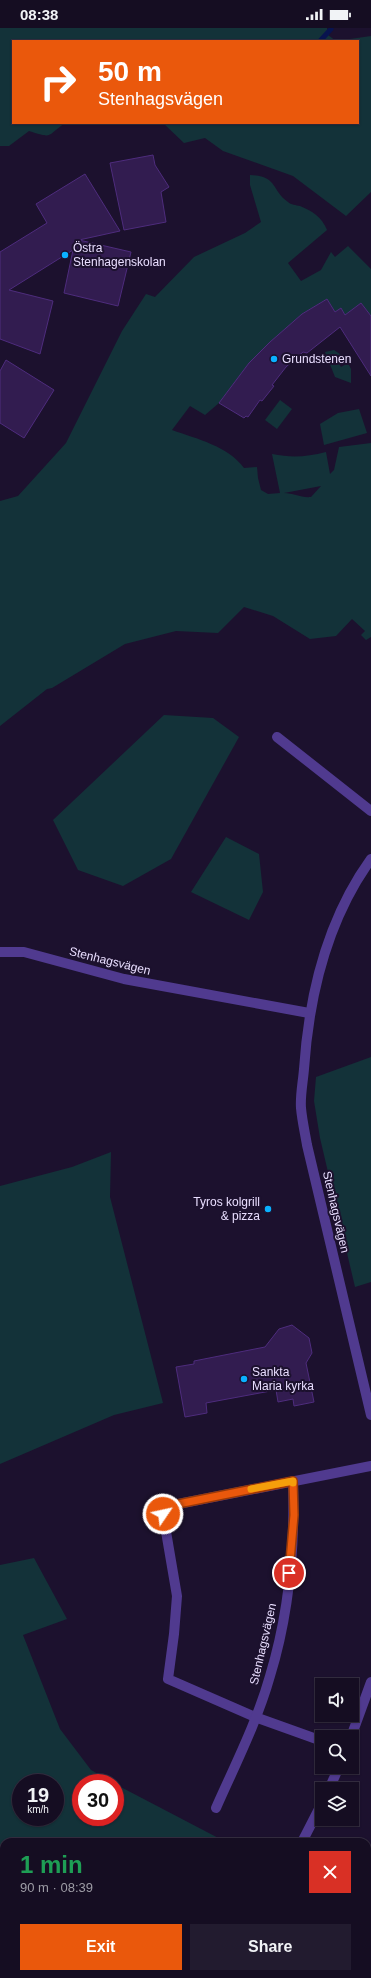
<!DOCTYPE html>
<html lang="en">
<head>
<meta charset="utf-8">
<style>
	body { margin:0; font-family:Arial,sans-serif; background:#221b2f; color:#f1f3f6; height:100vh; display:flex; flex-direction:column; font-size:15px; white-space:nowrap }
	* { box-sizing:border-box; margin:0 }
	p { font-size:13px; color:#9d9ca5 }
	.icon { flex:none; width:22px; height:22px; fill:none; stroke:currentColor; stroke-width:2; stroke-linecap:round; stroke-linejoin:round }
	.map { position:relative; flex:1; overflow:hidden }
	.sheet { position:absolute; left:0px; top:1810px; width:371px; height:140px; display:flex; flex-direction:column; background:#150d22; border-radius:12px 12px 0 0; box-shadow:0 1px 3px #0004,0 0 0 1px #342d40 }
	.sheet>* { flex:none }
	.hud { position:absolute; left:12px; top:12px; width:347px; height:84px; border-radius:0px; box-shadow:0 1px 3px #0004,0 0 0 1px #342d40; background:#ea580c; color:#fff; overflow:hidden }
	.controls { position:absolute; left:315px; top:1650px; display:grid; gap:8px }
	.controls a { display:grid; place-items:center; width:44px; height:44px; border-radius:0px; background:#150d22; box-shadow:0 1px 3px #0004,0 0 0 1px #342d40; font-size:20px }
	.speed { position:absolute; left:12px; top:1746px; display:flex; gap:8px; font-size:20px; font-weight:700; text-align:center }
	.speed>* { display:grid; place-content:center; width:52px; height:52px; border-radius:50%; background:#150d22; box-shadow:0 1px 3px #0004,0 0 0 1px #342d40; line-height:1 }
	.speed small { font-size:10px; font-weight:400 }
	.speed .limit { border:6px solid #d22; background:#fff; color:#111 }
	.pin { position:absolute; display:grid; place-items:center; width:34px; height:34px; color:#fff; margin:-17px; border:2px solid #fff; border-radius:50%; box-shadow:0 1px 4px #0007 }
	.me { position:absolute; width:44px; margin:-22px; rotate:56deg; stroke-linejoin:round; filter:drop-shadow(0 0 3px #0008) }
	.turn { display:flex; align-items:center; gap:14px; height:84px; padding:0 20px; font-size:18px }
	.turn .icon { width:52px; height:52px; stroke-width:2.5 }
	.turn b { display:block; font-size:28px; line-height:34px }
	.round { display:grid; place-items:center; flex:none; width:42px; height:42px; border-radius:0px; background:#221b2f }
	.summary { display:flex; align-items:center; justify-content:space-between; height:68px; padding:0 20px }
	h1 { font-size:24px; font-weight:700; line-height:30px; color:#1e9e55 }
	.primary-button { display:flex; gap:8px; margin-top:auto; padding:8px 20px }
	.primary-button a { flex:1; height:46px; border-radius:0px; background:#ea580c; color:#fff; font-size:16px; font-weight:700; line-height:46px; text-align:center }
	.primary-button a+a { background:#221b2f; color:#f1f3f6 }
	.status { display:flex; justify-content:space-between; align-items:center; height:28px; padding:0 20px; background:#150d22; direction:ltr }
	.status svg { height:11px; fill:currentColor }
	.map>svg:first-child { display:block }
	.green { fill:#133239; fill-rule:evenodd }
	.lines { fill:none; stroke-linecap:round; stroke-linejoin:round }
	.stream { stroke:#08134f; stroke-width:5 }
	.building { fill:#321c50; stroke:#4e2c7d }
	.street { stroke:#503a8f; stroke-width:10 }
	.route-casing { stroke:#983908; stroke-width:10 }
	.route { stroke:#ea580c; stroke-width:7 }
	.slow { stroke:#f59e0b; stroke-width:7 }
	.poi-dot { fill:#0ab1ff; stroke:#1c112e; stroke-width:1.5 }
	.labels { text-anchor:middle; stroke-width:4; stroke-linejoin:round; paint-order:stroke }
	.poi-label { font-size:12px; fill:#e9deff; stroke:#1c112e; text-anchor:start }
	.street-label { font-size:12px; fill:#e9deff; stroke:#1c112e }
</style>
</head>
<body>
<div class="status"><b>08:38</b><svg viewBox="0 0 49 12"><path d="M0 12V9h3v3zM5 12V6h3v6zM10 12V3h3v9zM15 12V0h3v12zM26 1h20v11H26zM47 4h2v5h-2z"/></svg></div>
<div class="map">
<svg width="371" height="1950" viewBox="0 0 371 1950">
	<rect width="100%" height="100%" fill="#1c112e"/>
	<g class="green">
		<path d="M0,0H327L328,7L336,13L371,8V164L346,188L293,148L223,123L205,110L184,115L163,95H358V13H13V95H65C46,108 54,111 29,103L9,118H0Z"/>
		<path d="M250,147C278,148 271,162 288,174C291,177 296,177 300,178C312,183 322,189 327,202L288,235L301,253L321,242L331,224L335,229L348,218L371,241V288L361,275L345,287L341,280L335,284L327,271L302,286L270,314L249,335L219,375L205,387L190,378L172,402C197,411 228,418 244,440L257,439L258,450L261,462L268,466L280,465L272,426C292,430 306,429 326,424L330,446L334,442L339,419L371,415V609L366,612L361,607L365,603L352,591L336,608L310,611L273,588L244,579L218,605L176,603L125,616L52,660L47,661L0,698V473L18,468L66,415L122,303L146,266L155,269L194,229L245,205L261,194L250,157ZM321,458L311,469C301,470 293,465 284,465Z"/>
		<polygon points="334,322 343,328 337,332 341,339 348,335 351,341 351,355 335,349 325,324"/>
		<polygon points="280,372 292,381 277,401 265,392"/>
		<polygon points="359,381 367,405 324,417 320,396 338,385"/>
		<polygon points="164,687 213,690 239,709 171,831 123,858 78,842 53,792"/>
		<polygon points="226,809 259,826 263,864 249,892 191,864"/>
		<polygon points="371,1029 371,1254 355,1259 320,1110 314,1073 316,1049"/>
		<polygon points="111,1124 110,1169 163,1375 114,1387 0,1436 0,1158 72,1139"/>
		<path d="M34,1530L67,1591L23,1607L60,1701L91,1742L114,1755H81V1789H115V1756L226,1814H4V1902L0,1899V1537ZM21,1755H55V1789H21Z"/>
		<polygon points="367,1908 371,1911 371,1950 254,1950 256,1946 367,1946"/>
		<polygon points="73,1946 228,1946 227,1950 79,1950"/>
	</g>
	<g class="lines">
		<polyline class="stream" points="320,13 331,1"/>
	</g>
	<g class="building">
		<polygon points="153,127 155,137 169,159 161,164 166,194 124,202 110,135"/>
		<polygon points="85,146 120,203 79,212 131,224 118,278 64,265 73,222 9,262 53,273 40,326 0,311 0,224 47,195 36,176"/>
		<polygon points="327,271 335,284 341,280 345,287 361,275 371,288 371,348 340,299 307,325 303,324 286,339 272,357 274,358 262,373 260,372 248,389 246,388 244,390 219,375 249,335 270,314 302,286"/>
		<polygon points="6,332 54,362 24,410 0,395 0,343"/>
		<polygon points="292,1297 309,1310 312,1325 306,1335 314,1374 294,1378 293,1371 278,1374 276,1362 206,1375 207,1385 185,1389 176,1339 194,1336 194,1333 265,1319 279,1301"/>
	</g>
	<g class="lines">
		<g class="street">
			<polyline points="277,709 371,783"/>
			<path d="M371,831C327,892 309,967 304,1041C303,1054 300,1068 301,1080C302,1092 305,1105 307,1117L371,1387"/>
			<polyline points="0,924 24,924 124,951 309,985"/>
			<polyline points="351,1709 371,1654"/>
			<polyline points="322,1713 255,1689 168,1651 174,1606 177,1568 163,1486 164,1481 168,1478 371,1438"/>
			<polyline points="329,1761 339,1739"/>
			<path d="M216,1780C235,1737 257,1694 270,1648C289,1586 295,1517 293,1453"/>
			<polyline points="302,1814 322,1775"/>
			<polyline points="0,1899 4,1902"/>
			<polyline points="73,1946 79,1950"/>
			<polyline points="16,1950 18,1946"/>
			<polyline points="238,1950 240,1946"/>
		</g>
	</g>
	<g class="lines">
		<g class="route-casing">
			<polyline id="route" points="163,1486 164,1481 168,1478 293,1453 294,1487 289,1545"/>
		</g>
		<use href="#route" class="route"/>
		<polyline class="slow" points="251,1461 293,1453 293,1455"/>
	</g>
	<g class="poi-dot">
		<circle cx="65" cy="227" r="4"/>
		<circle cx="274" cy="331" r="4"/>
		<circle cx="268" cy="1181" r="4"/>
		<circle cx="244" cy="1351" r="4"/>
	</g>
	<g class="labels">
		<g class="poi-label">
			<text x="73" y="224">Östra<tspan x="73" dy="14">Stenhagenskolan</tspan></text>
			<text x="282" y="335">Grundstenen</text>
			<text x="260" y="1178" text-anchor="end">Tyros kolgrill<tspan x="260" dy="14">&amp; pizza</tspan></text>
			<text x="252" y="1348">Sankta<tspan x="252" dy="14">Maria kyrka</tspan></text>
		</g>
		<g class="street-label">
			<text transform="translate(110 933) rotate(14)" y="4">Stenhagsvägen</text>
			<text transform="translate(336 1184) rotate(77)" y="4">Stenhagsvägen</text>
			<text transform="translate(263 1616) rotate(-77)" y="4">Stenhagsvägen</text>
		</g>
	</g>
</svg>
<div class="controls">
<a><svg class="icon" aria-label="sound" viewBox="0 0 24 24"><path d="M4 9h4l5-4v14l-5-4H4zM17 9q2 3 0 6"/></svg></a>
<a><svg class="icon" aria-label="search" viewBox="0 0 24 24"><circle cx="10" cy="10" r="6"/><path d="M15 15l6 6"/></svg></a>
<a><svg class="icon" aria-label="layers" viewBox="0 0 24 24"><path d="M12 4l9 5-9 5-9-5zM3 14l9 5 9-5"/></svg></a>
</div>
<div class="speed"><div>19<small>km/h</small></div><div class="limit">30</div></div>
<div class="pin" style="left:289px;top:1545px;background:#d93025"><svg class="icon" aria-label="arrive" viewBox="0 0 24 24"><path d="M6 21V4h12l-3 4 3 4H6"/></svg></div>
<svg class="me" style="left:163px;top:1486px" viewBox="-20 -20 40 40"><circle r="17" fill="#ea580c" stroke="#fff" stroke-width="3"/><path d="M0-11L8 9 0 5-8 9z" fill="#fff"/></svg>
<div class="hud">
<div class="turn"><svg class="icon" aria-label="right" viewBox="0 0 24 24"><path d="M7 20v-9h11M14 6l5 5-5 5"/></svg><div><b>50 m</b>Stenhagsvägen</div></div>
</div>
<section class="sheet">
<div class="summary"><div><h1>1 min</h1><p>90 m · 08:39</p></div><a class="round" style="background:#d93025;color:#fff"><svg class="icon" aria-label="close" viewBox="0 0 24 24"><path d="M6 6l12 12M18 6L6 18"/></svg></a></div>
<div class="primary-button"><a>Exit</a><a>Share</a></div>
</section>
</div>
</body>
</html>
